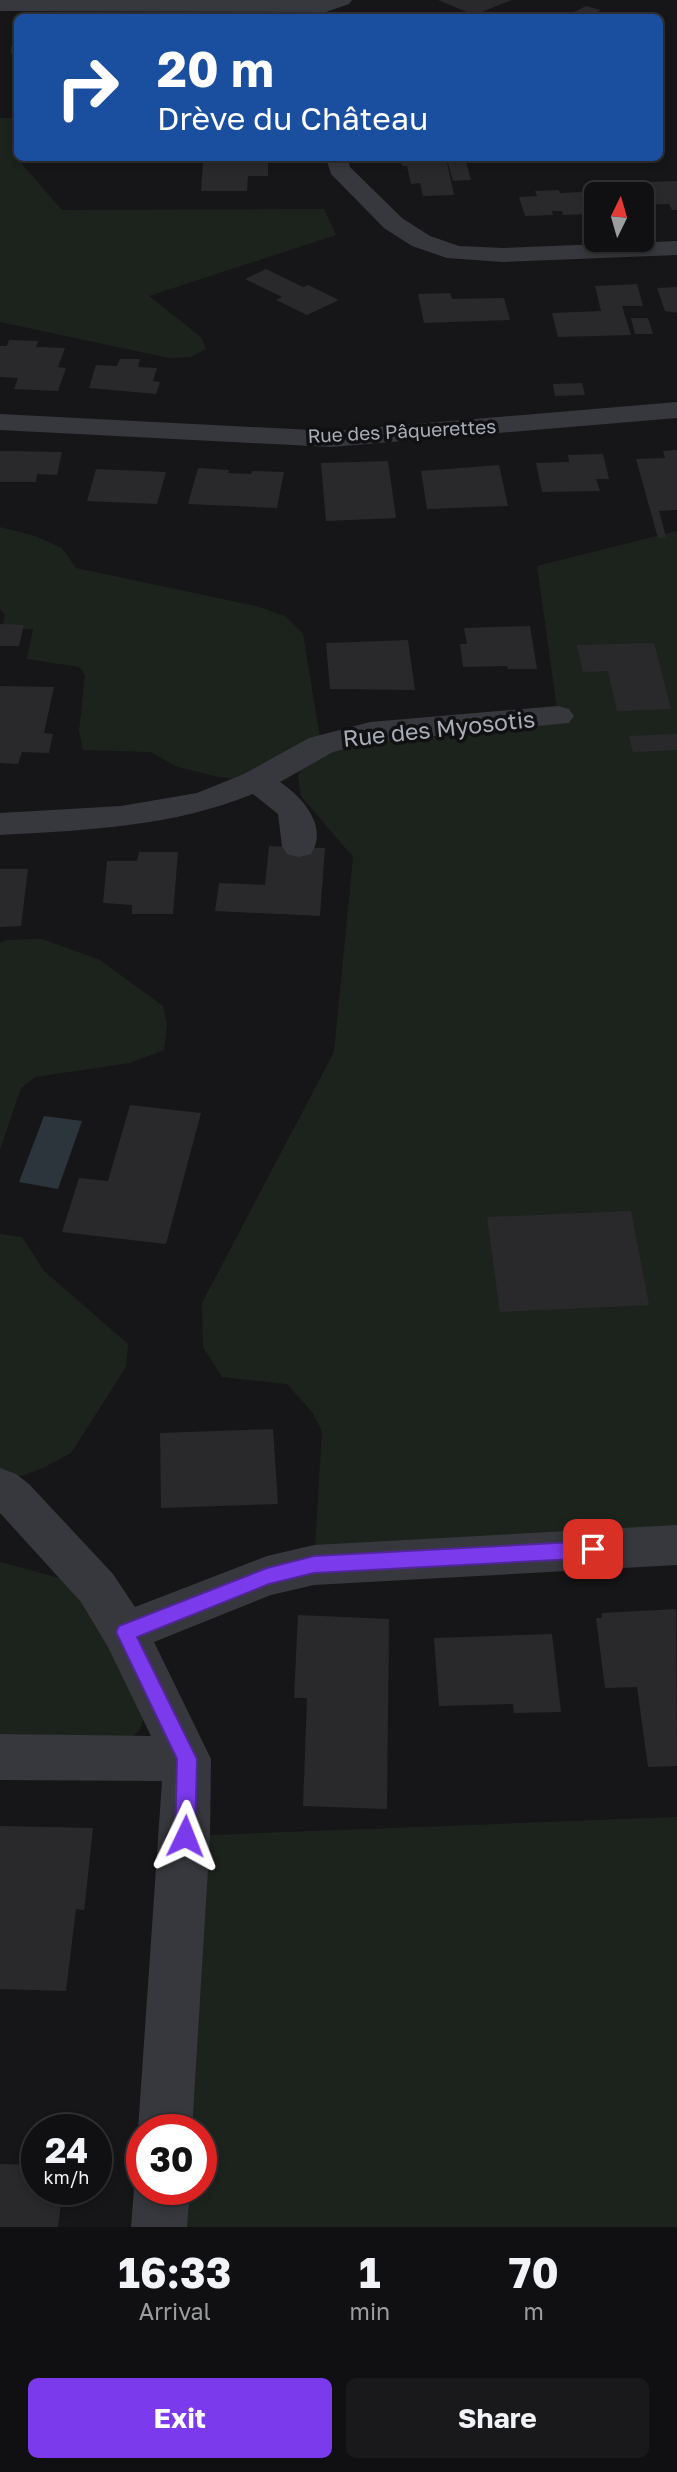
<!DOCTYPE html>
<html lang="en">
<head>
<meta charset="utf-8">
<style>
	body { margin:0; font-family:"Golos Text",sans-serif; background:#19191b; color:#f1f3f6; height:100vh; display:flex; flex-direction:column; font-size:26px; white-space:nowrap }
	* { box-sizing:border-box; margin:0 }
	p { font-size:23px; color:#9c9d9f }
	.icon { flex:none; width:38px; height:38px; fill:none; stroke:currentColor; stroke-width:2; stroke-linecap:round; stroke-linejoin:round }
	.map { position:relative; height:2227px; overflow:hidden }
	.sheet { display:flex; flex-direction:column; background:#101012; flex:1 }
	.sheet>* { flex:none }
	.top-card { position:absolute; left:14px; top:14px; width:649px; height:147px; border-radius:10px; box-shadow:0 4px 10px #0003,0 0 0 2px #303032; background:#1a4fa0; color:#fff; overflow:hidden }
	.needle { width:46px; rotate:5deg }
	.tools { position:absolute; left:584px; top:182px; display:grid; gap:14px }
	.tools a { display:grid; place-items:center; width:70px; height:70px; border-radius:10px; background:#101012; box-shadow:0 4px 10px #0003,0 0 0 2px #303032; font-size:35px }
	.speed { position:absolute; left:21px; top:2114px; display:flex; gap:14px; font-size:35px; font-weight:700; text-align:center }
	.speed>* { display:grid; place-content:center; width:91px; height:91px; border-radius:50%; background:#101012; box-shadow:0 4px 10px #0003,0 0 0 2px #303032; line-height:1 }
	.speed small { font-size:18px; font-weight:400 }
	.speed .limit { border:10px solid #d22; background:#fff; color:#111 }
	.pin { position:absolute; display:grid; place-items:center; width:60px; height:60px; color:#fff; margin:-30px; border-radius:14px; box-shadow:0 4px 10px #0006 }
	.me { position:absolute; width:77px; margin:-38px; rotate:2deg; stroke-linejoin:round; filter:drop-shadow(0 0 5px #0008) }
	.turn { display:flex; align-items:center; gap:24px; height:147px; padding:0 28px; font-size:32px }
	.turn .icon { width:91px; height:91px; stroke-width:2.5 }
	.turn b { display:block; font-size:49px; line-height:60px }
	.eta { display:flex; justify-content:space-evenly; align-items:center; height:119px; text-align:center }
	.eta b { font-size:42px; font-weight:700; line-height:49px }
	.cta { display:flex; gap:14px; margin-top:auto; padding:14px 28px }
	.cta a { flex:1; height:80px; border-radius:10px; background:#7c3aed; color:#fff; font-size:28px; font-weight:700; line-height:80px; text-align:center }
	.cta a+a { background:#19191b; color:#f1f3f6 }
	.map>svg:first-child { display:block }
	.green { fill:#1c231d }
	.water { fill:#2c353c }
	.building { fill:#29292c }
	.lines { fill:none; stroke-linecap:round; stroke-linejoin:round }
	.minor { fill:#37383d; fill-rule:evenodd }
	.route { fill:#7c3aed; stroke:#51269a; stroke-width:2 }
	.labels { text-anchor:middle; stroke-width:7; stroke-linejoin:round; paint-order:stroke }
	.far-street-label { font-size:19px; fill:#a8adb8; stroke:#111113 }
	.street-label { font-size:23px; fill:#a8adb8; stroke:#111113 }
</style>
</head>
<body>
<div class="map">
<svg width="677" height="2227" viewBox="0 0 677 2227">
	<rect width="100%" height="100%" fill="#161618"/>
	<g class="green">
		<polygon points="0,118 17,118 15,156 62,210 324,209 336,235 149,296 202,338 206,349 191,357 169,358 0,322"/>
		<polygon points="0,527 35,536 62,548 76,568 256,606 285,616 303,634 321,744 558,716 537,566 677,531 677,1545 314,1565 322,1431 312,1412 287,1384 222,1377 203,1347 202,1303 334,1052 353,857 301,796 298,777 302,765 256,781 218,777 178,767 150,752 83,750 79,731 85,675 79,667 27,659 33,629 2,628 5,615 0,609"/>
		<polygon points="42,939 100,960 163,1006 167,1025 164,1050 130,1063 35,1077 21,1088 0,1150 0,943 6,940"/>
		<polygon points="0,1234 22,1237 44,1271 128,1344 126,1367 71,1453 43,1468 0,1484"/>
		<polygon points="0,1562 97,1588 146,1712 140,1729 115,1756 0,1757"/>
		<polygon points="677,1817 677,2227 159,2227 162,2189 201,2189 201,2130 165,2130 185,1836"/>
	</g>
	<polygon class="water" points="44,1116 82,1121 58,1189 19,1182"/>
	<g class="building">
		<polygon points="438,0 512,0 474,15"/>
		<polygon points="586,6 601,10 589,16 574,12"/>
		<polygon points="17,27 18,54 11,54 11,48"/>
		<polygon points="401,158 446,158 454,195 423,196 420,183 411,184 407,166 402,166"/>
		<polygon points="203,162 268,162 268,176 248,176 247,191 201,191"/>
		<polygon points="466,162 471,180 453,181 448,163"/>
		<polygon points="677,181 677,210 672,210 669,204 642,205 642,194 626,194 622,183"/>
		<polygon points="559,190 560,193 582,192 590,214 563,215 562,211 552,211 553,215 525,216 519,197 537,196 535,191"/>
		<polygon points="266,269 303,287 308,285 339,300 307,315 276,300 282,297 245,279"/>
		<polygon points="637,284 643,306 622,306 631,335 558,337 552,313 601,311 595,286"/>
		<polygon points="677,287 677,313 665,311 657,288"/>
		<polygon points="450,293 452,299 504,298 510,320 424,323 418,294"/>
		<polygon points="631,318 648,318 653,334 635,334"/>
		<polygon points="9,340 38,341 36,347 65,348 58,367 66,368 58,391 14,389 18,378 0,377 0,346 7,346"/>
		<polygon points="120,359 140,359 138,367 157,368 153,381 160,382 156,394 89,388 96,365 117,366"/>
		<polygon points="582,383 585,395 555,396 553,384"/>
		<polygon points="677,450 677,510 659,511 666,537 658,538 636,459 665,458 663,451"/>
		<polygon points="0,451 62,452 57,475 37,474 36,482 0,482"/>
		<polygon points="603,454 609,479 596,479 600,491 542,492 536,463 569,462 568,455"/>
		<polygon points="388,461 396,518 326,521 321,463"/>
		<polygon points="499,465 508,506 427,509 421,471"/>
		<polygon points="198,468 229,470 228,473 251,474 252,471 284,472 277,508 188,504"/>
		<polygon points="96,469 166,472 157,504 87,501"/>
		<polygon points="0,624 24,625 19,646 0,646"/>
		<polygon points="530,626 537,669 508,669 507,666 463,667 460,644 467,644 464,628"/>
		<polygon points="408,640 415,690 330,689 326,643"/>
		<polygon points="654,643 671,709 617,711 608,671 583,672 577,645"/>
		<polygon points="0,686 54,687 44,733 53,734 49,753 22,752 18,764 0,763"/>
		<polygon points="677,734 677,750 633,752 629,736"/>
		<polygon points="269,846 325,848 320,916 215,911 219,883 265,885"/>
		<polygon points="139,852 178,852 173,914 132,914 132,905 103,903 107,861 137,861"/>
		<polygon points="0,869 28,869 21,926 0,927"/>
		<polygon points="130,1105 201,1113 166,1244 62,1232 79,1178 108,1181"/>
		<polygon points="631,1211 649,1305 500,1312 487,1217"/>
		<polygon points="273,1429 278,1504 161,1508 160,1433"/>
		<polygon points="676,1609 677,1766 648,1767 637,1687 605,1688 596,1618 602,1618 602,1613"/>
		<polygon points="298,1615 389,1619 387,1809 303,1806 307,1698 294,1698"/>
		<polygon points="552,1634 561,1712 514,1713 513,1704 439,1706 434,1638"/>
		<polygon points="0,1826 93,1828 85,1903 84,1910 76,1909 66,1991 0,1989"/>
		<polygon points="0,2164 37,2165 37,2189 63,2189 58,2227 0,2227"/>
	</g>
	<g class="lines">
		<g class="minor">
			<polygon points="0,0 352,0 349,4 326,12 0,11"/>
			<polygon points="326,158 348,158 350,167 402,218 430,236 459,246 503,248 677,241 677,255 503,262 447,258 412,246 384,228 331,174"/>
			<polygon points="677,402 677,418 331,447 0,430 0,414 331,431"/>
			<path d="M558,706L569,709L574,716L569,723L371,742L333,752L280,782C302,797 329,826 311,854L299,857L287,854L282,846L278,814L253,794C172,827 86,830 0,835V813L121,806L197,793L244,774L309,738L370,722Z"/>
			<polygon points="0,1468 16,1474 29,1484 113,1574 135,1607 267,1556 314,1545 677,1525 677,1565 314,1585 271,1595 154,1642 211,1759 210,1836 192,2130 142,2130 142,2140 138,2130 162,1781 0,1780 0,1734 151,1736 108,1647 81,1602 0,1513"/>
			<polygon points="142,2171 142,2189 190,2189 187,2227 131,2227 134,2189"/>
		</g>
	</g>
	<polygon class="route" points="593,1541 600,1544 603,1549 600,1555 593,1558 314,1573 269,1584 137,1637 197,1759 195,1836 192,1843 185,1846 178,1843 175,1836 177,1759 116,1632 119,1626 267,1568 314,1556"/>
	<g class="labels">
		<g class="far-street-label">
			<text transform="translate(402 431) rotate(-3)" y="7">Rue des Pâquerettes</text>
		</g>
		<g class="street-label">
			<text transform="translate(439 729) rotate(-6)" y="8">Rue des Myosotis</text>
		</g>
	</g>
</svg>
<div class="tools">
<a><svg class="needle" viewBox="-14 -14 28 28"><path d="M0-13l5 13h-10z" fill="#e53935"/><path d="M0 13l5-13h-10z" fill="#9c9d9f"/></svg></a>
</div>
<div class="speed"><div>24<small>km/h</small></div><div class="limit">30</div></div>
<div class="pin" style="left:593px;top:1549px;background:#d93025"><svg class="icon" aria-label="arrive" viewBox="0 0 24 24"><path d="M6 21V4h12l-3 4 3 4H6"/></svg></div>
<svg class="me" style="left:185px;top:1836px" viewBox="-20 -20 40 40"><path d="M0-17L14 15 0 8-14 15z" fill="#7c3aed" stroke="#fff" stroke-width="4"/></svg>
<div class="top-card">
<div class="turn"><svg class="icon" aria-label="right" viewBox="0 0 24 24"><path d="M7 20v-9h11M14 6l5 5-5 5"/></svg><div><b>20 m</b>Drève du Château</div></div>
</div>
</div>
<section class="sheet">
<div class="eta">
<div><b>16:33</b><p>Arrival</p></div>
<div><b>1</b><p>min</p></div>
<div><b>70</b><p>m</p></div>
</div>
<div class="cta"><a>Exit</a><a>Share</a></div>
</section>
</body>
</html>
